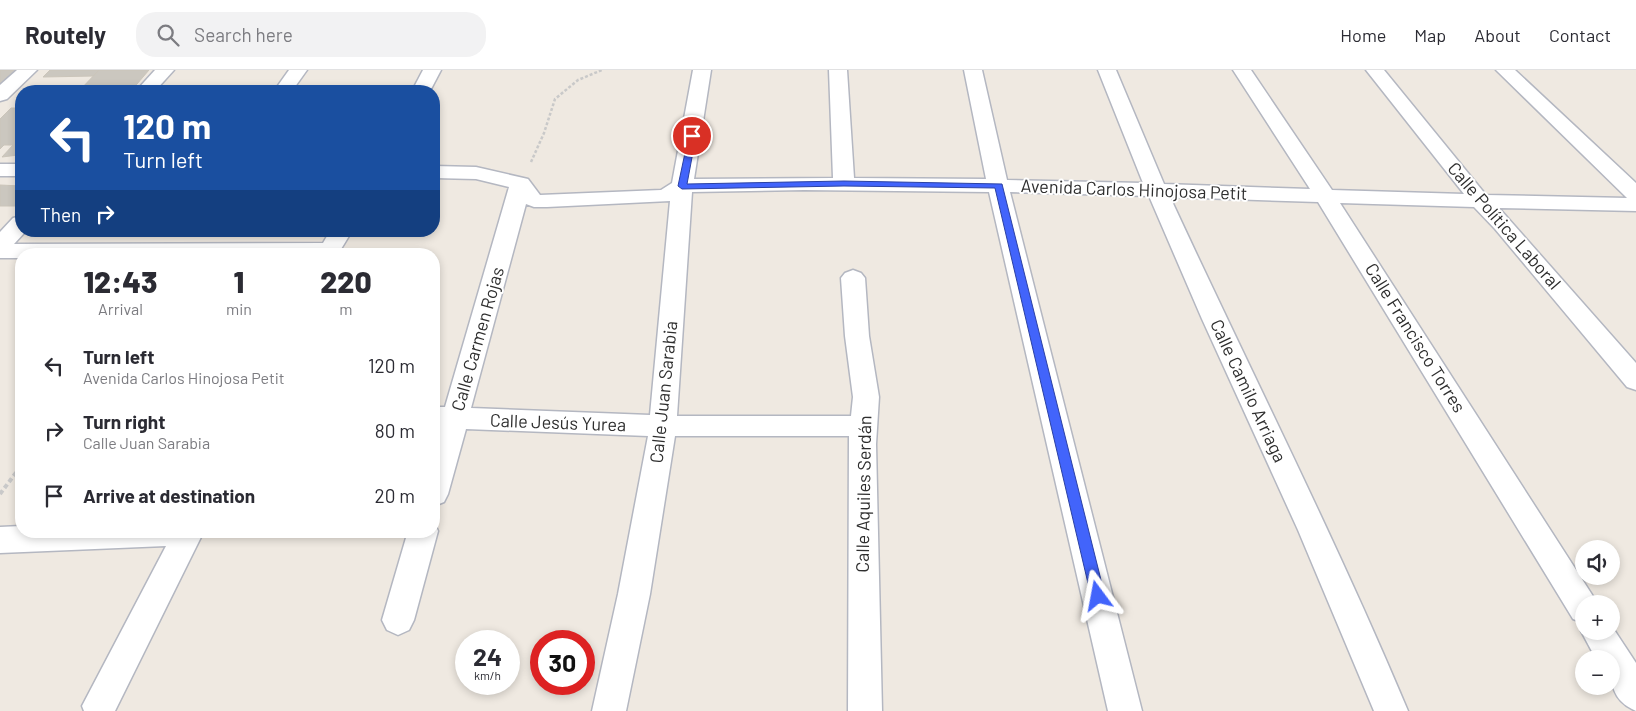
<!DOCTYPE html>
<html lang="en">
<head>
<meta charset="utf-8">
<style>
	body { margin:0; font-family:Barlow,sans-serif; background:#f2f2f3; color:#2b2b33; height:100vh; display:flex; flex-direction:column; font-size:19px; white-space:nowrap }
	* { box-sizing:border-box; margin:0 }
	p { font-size:16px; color:#7c7c81 }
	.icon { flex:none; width:28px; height:28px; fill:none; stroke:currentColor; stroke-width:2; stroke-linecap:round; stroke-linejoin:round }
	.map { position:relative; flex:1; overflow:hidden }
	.panel { position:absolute; left:15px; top:178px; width:425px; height:290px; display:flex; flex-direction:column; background:#fff; border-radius:20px; box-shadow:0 2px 8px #0003 }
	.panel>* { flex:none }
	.hud { position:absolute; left:15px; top:15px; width:425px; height:152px; border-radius:20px; box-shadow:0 2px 8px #0003; background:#1a4fa0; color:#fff; overflow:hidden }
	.fabs { position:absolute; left:1575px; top:470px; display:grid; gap:10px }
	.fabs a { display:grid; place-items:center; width:45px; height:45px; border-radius:50%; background:#fff; box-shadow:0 2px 8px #0003; font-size:25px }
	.speed { position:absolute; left:455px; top:560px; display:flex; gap:10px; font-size:25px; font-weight:700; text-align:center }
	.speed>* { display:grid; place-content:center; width:65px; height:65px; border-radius:50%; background:#fff; box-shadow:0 2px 8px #0003; line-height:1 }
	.speed small { font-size:12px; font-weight:400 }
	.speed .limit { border:8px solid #d22; background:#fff; color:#111 }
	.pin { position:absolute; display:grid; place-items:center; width:42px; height:42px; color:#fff; margin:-21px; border:2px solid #fff; border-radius:50%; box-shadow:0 1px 5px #0007 }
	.me { position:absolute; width:55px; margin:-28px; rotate:347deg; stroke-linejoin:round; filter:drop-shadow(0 0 4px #0008) }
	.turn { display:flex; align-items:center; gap:18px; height:105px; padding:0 25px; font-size:22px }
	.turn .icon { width:65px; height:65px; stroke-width:2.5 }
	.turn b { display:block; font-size:35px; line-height:42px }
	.then { display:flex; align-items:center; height:48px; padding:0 25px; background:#0003; gap:10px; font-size:19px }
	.eta { display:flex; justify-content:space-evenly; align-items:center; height:85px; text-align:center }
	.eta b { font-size:30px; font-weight:800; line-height:35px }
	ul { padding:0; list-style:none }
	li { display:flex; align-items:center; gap:15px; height:65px; padding:0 25px }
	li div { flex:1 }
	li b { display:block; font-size:19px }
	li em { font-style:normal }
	header { display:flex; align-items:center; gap:30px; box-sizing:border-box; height:70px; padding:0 25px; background:#fff; border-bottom:1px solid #e1e1e2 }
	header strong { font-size:24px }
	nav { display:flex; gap:28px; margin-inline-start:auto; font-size:18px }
	.search { width:350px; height:45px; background:#f2f2f3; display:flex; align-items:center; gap:12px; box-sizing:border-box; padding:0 18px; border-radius:20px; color:#7c7c81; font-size:19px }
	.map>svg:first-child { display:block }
	.building { fill:#cbc7bf; stroke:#cbc5ba }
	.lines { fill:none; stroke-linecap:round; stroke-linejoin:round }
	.minor-casing { stroke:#b4b7c1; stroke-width:3 }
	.path-far1 { stroke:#c9c9c9; stroke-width:2.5; stroke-dasharray:3 2; stroke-linecap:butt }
	.path { stroke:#c9c9c9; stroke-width:4; stroke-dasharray:4.5 3; stroke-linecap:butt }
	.minor { fill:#fff; fill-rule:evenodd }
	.route { fill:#4264fb; stroke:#2b41a3 }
	.labels { text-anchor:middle; stroke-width:4; stroke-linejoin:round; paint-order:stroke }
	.street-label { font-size:18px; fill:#2e2e2e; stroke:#fff }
</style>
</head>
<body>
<header>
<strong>Routely</strong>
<div class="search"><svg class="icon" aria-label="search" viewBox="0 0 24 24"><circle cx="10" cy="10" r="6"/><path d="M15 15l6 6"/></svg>Search here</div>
<nav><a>Home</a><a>Map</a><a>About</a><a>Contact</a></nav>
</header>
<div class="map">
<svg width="1636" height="641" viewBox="0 0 1636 641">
	<rect width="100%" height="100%" fill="#efe9e1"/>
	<g class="building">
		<polygon points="0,0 18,0 0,13"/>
		<polygon points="50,0 99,0 94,6 43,7"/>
		<polygon points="99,0 149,0 131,21 79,21"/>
		<polygon points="11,38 21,38 21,47 17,51 21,51 21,82 18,85 2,87 13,75 4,75 0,79 0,49"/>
		<polygon points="0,115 21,116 21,136 0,136"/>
	</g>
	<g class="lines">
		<g class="minor-casing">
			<g id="minor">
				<polygon points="17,0 37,0 7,29 0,31 0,15"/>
				<polygon points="155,0 174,0 155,21 136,21"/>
				<polygon points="289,0 307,0 292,21 274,21"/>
				<polygon points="423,0 441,0 430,21 412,21"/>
				<path d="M693,0H711L694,109L833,108L829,0H847L854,108L986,109L964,0H982L1007,110L1143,113L1098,0H1116L1164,114L1310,119L1233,0H1251L1332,120L1464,124L1366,0H1384L1486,125L1627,128L1496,0H1515L1636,113V141L1499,138L1636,293V320L1627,317L1495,159L1474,137L1340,133L1598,534H1584V553L1573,549L1318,132L1170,127C1249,298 1335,467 1408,641H1374L1298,460L1202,249L1149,126L1010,122L1142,641H1108L989,122L804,120L692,122L677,346H851L853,327L845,266L841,208L845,203L853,200L861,203L865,208L869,266L879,327L876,374L882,641H848L849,366H675L650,524L626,641H592L618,524L648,366L466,359L448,424L444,432L434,436V375L439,357H434V337H445L509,117L476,109L434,108V96L476,97L528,109L540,125L661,120L672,113ZM670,131L650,345L471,338L526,134L534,137H547Z"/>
				<rect x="0" y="94" width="21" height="12"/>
				<polygon points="21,146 21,161 26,161 14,174 323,173 330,161 352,161 338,184 21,184 21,188 0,188 0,162 13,148"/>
				<polygon points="434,452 438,461 414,550 409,560 398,565 387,560 382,550 408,461 434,461"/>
				<polygon points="21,456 21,461 204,461 115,641 84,641 82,636 166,476 0,483 0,457"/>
				<path d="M1584,554V561H1611V555L1636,593V641C1611,630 1611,613 1611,589H1596L1581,561Z"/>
			</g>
		</g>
		<polyline class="path-far1" points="531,92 544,63 555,29 578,10 602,0"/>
		<polyline class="path" points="0,424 21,396"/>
		<use href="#minor" class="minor"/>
	</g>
	<polygon class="route" points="689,64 696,66 687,114 844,111 1002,114 1105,526 1103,530 1098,532 1093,530 1091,526 995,118 844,116 682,119 678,116"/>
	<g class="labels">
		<g class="street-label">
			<text transform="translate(1134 120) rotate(2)" y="6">Avenida Carlos Hinojosa Petit</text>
			<text transform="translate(1504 156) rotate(49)" y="6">Calle Política Laboral</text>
			<text transform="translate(1415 268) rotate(58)" y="6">Calle Francisco Torres</text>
			<text transform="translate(478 269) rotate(-74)" y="6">Calle Carmen Rojas</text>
			<text transform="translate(1248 321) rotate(65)" y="6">Calle Camilo Arriaga</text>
			<text transform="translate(664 322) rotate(-84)" y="6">Calle Juan Sarabia</text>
			<text transform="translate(558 353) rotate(2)" y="6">Calle Jesús Yurea</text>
			<text transform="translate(864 424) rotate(-89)" y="6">Calle Aquiles Serdán</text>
		</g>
	</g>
</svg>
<div class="fabs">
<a><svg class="icon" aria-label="sound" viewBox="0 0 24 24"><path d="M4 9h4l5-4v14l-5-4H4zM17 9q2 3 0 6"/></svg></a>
<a>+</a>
<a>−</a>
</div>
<div class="speed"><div>24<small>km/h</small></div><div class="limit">30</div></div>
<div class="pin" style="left:692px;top:66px;background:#d93025"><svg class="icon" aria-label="arrive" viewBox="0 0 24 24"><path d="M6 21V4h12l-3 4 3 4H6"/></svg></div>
<svg class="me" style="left:1098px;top:526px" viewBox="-20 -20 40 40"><path d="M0-17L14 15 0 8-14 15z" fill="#4264fb" stroke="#fff" stroke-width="4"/></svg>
<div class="hud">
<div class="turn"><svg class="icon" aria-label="left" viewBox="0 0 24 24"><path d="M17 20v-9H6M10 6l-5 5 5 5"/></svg><div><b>120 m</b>Turn left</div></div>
<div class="then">Then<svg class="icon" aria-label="right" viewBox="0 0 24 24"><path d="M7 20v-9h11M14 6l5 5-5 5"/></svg></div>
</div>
<section class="panel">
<div class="eta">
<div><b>12:43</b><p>Arrival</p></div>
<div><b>1</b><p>min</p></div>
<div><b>220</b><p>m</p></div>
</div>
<ul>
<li><svg class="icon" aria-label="left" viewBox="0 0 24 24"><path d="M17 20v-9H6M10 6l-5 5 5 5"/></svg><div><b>Turn left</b><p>Avenida Carlos Hinojosa Petit</p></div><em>120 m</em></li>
<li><svg class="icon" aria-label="right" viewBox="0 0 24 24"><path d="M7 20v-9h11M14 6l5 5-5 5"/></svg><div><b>Turn right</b><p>Calle Juan Sarabia</p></div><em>80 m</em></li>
<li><svg class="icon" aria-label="arrive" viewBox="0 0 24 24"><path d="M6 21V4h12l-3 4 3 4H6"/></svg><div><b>Arrive at destination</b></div><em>20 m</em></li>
</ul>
</section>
</div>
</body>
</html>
